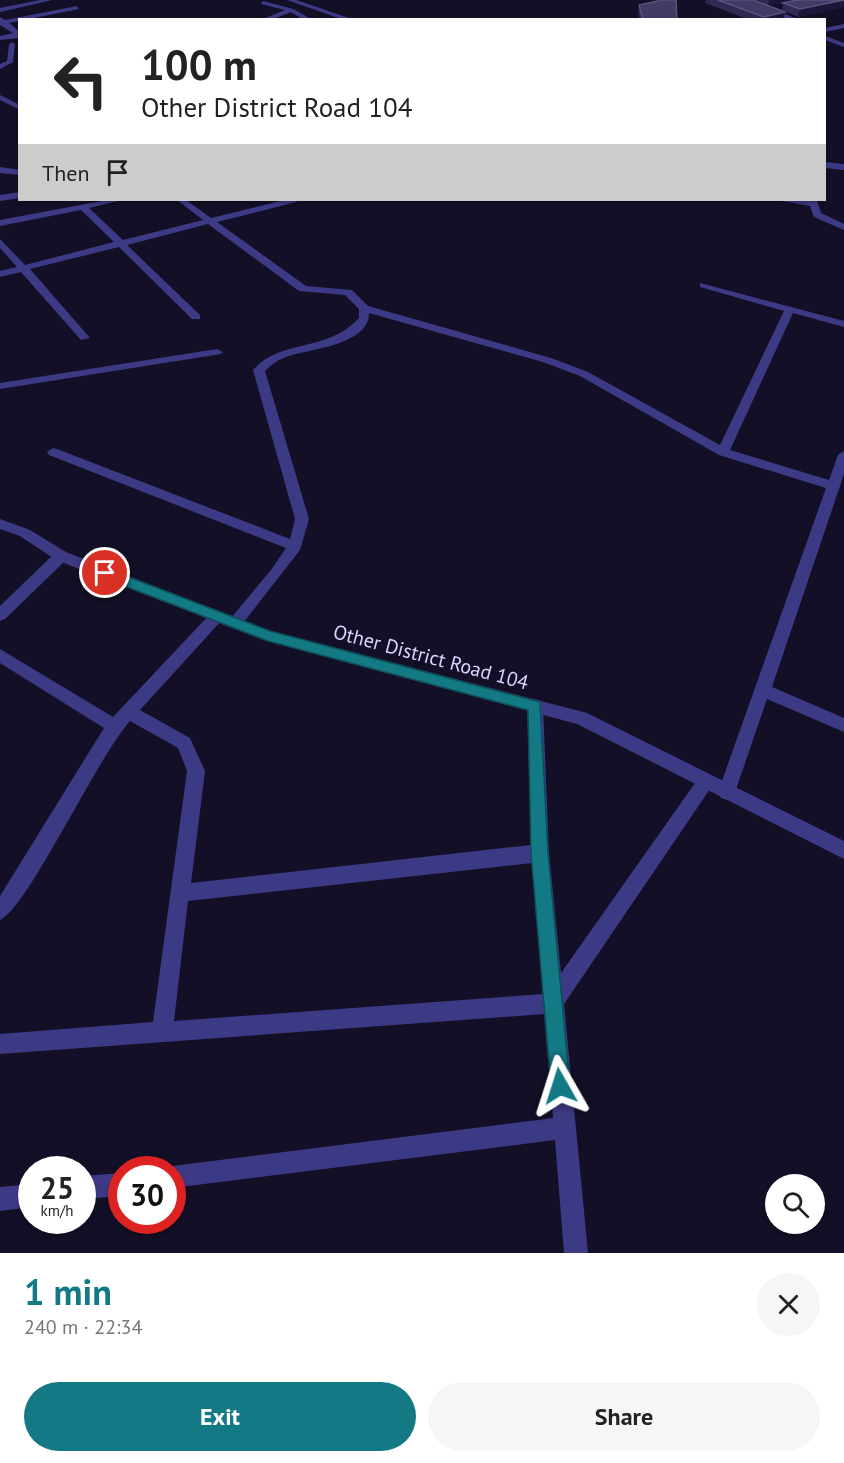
<!DOCTYPE html>
<html lang="en">
<head>
<meta charset="utf-8">
<style>
	body { margin:0; font-family:"PT Sans",sans-serif; background:#f6f6f6; color:#222; height:100vh; display:flex; flex-direction:column; font-size:22px; white-space:nowrap }
	* { box-sizing:border-box; margin:0 }
	p { font-size:20px; color:#767676 }
	.icon { flex:none; width:33px; height:33px; fill:none; stroke:currentColor; stroke-width:2; stroke-linecap:round; stroke-linejoin:round }
	.map { position:relative; height:1253px; overflow:hidden }
	.sheet { display:flex; flex-direction:column; background:#fff; flex:1 }
	.sheet>* { flex:none }
	.top-card { position:absolute; left:18px; top:18px; width:808px; height:183px; border-radius:0px; box-shadow:0 2px 4px #0004; background:#fff; color:#222; overflow:hidden }
	.buttons { position:absolute; left:765px; top:1174px; display:grid; gap:12px }
	.buttons a { display:grid; place-items:center; width:60px; height:60px; border-radius:50%; background:#fff; box-shadow:0 2px 4px #0004; font-size:30px }
	.speed { position:absolute; left:18px; top:1156px; display:flex; gap:12px; font-size:30px; font-weight:700; text-align:center }
	.speed>* { display:grid; place-content:center; width:78px; height:78px; border-radius:50%; background:#fff; box-shadow:0 2px 4px #0004; line-height:1 }
	.speed small { font-size:15px; font-weight:400 }
	.speed .limit { border:9px solid #d22; background:#fff; color:#111 }
	.pin { position:absolute; display:grid; place-items:center; width:51px; height:51px; color:#fff; margin:-26px; border:3px solid #fff; border-radius:50%; box-shadow:0 2px 6px #0007 }
	.me { position:absolute; width:66px; margin:-33px; rotate:354deg; stroke-linejoin:round; filter:drop-shadow(0 0 4px #0008) }
	.turn { display:flex; align-items:center; gap:21px; height:126px; padding:0 24px; font-size:27px }
	.turn .icon { width:78px; height:78px; stroke-width:2.5 }
	.turn b { display:block; font-size:42px; line-height:51px }
	.then { display:flex; align-items:center; height:57px; padding:0 24px; background:#0003; gap:12px; font-size:22px }
	.round { display:grid; place-items:center; flex:none; width:63px; height:63px; border-radius:32px; background:#f6f6f6 }
	.headline { display:flex; align-items:center; justify-content:space-between; height:102px; padding:0 24px }
	h1 { font-size:36px; font-weight:800; line-height:45px; color:#137a85 }
	.button { display:flex; gap:12px; margin-top:auto; padding:12px 24px }
	.button a { flex:1; height:69px; border-radius:36px; background:#137a85; color:#fff; font-size:24px; font-weight:800; line-height:69px; text-align:center }
	.button a+a { background:#f6f6f6; color:#222 }
	.map>svg:first-child { display:block }
	.lines { fill:none; stroke-linecap:round; stroke-linejoin:round }
	.minor { fill:#3d3a85; fill-rule:evenodd }
	.tertiary { fill:#3d3a85; fill-rule:evenodd }
	.wall { fill:#312854 }
	.shaded-wall { fill:#1d163a }
	.building { fill:#433a66; stroke:#5a527e; stroke-width:1.5 }
	.route { fill:#137a85; stroke:#0c4f56; stroke-width:1.5 }
	.labels { text-anchor:middle; stroke-width:5; stroke-linejoin:round; paint-order:stroke }
	.street-label { font-size:20px; fill:#d9d4ff; stroke:#130f26 }
</style>
</head>
<body>
<div class="map">
<svg width="844" height="1253" viewBox="0 0 844 1253">
	<rect width="100%" height="100%" fill="#130f26"/>
	<g class="lines">
		<g class="minor">
			<polygon points="40,0 52,0 0,12 0,8"/>
			<polygon points="287,0 296,0 355,20 344,20"/>
			<polygon points="740,0 749,0 800,20 790,20"/>
			<polygon points="263,1 293,9 313,20 304,20 291,12 271,20 261,20 285,10 261,4"/>
			<polygon points="77,6 79,9 9,23 20,32 20,38 0,40 0,36 13,33 0,25 0,17 5,20"/>
			<polygon points="844,24 844,28 825,32 825,28"/>
			<polygon points="825,36 844,43 844,47 825,40"/>
			<polygon points="12,42 15,44 13,62 0,69 0,64 7,61 9,44"/>
			<polygon points="0,95 20,105 20,110 0,100"/>
			<polygon points="825,162 844,164 844,170 825,168"/>
			<polygon points="0,167 20,170 20,175 0,173"/>
			<polygon points="20,192 20,198 0,201 0,195"/>
			<path d="M107,200H122L89,208L123,240L203,220L177,200H186L211,218L284,200H297L296,202L217,222L306,286L352,290L368,306L551,358L588,372L720,445L784,311L700,287V283L844,321V327L793,313L730,450L829,480L838,455L844,451V473L840,486L772,687L844,718V732L767,699L733,798L727,800L721,798L718,792L826,488L719,455L580,376L543,362L369,313C369,345 310,349 289,356C279,359 272,364 265,371L309,519L300,550L240,627H230L228,623L230,619L271,570L286,548L49,455L47,452L53,448L57,449L290,539L295,519L253,370C281,338 327,353 359,318V309L345,295L299,291L208,224L127,245L200,315V319H192L119,247L30,269L90,338L81,340L21,272L0,277V271L17,267L0,248V239L25,265L114,242L81,210L0,226V220Z"/>
			<polygon points="777,200 817,200 821,213 844,224 844,230 814,217 810,206"/>
			<polygon points="217,349 223,352 221,354 0,389 0,383"/>
			<polygon points="61,551 68,556 66,560 5,619 0,621 0,606 56,552"/>
			<path d="M217,610L222,612L224,616L222,620L140,710L190,738L205,771L191,883L531,845L527,706L529,701L535,699L541,701L543,706L549,853L561,973L700,776L706,773L712,776L715,781L712,786L564,1004L588,1253H564L555,1140L172,1188V1170H163L172,1166L553,1118L544,1014L0,1054V1034L153,1022L187,771L178,748L130,721C98,756 27,909 0,920V896L104,728L0,663V649L113,717L212,612ZM532,863L543,994L174,1021L188,901Z"/>
			<polygon points="122,1173 122,1196 82,1199 82,1176"/>
			<polygon points="32,1184 32,1207 0,1211 0,1187"/>
		</g>
		<polygon class="tertiary" points="0,519 30,530 66,552 271,631 587,713 844,841 844,859 577,724 263,640 56,560 20,536 0,529"/>
	</g>
	<g class="wall">
		<polygon points="706,0 753,0 785,12 783,20 750,20 705,3"/>
		<polygon points="756,0 844,0 844,7 798,17 782,10 783,3 791,2 768,5"/>
		<polygon points="639,5 677,20 640,20 638,12"/>
	</g>
	<g class="shaded-wall">
		<polygon points="769,0 803,0 768,5"/>
		<polygon points="844,0 844,7 798,17 800,9"/>
		<polygon points="785,12 783,20 763,20 764,17"/>
	</g>
	<g class="building">
		<polygon points="662,0 676,0 677,20 643,20 639,5"/>
		<polygon points="718,0 753,0 785,12 764,17"/>
		<polygon points="797,0 844,0 800,9 783,3"/>
	</g>
	<polygon class="route" points="105,568 270,631 540,702 548,853 570,1086 567,1093 560,1096 553,1093 551,1086 531,853 528,710 268,641 101,577 101,570"/>
	<g class="labels">
		<g class="street-label">
			<text transform="translate(431 657) rotate(15)" y="7">Other District Road 104</text>
		</g>
	</g>
</svg>
<div class="buttons">
<a><svg class="icon" aria-label="search" viewBox="0 0 24 24"><circle cx="10" cy="10" r="6"/><path d="M15 15l6 6"/></svg></a>
</div>
<div class="speed"><div>25<small>km/h</small></div><div class="limit">30</div></div>
<div class="pin" style="left:105px;top:573px;background:#d93025"><svg class="icon" aria-label="arrive" viewBox="0 0 24 24"><path d="M6 21V4h12l-3 4 3 4H6"/></svg></div>
<svg class="me" style="left:560px;top:1086px" viewBox="-20 -20 40 40"><path d="M0-17L14 15 0 8-14 15z" fill="#137a85" stroke="#fff" stroke-width="4"/></svg>
<div class="top-card">
<div class="turn"><svg class="icon" aria-label="left" viewBox="0 0 24 24"><path d="M17 20v-9H6M10 6l-5 5 5 5"/></svg><div><b>100 m</b>Other District Road 104</div></div>
<div class="then">Then<svg class="icon" aria-label="arrive" viewBox="0 0 24 24"><path d="M6 21V4h12l-3 4 3 4H6"/></svg></div>
</div>
</div>
<section class="sheet">
<div class="headline"><div><h1>1 min</h1><p>240 m · 22:34</p></div><a class="round"><svg class="icon" aria-label="close" viewBox="0 0 24 24"><path d="M6 6l12 12M18 6L6 18"/></svg></a></div>
<div class="button"><a>Exit</a><a>Share</a></div>
</section>
</body>
</html>
